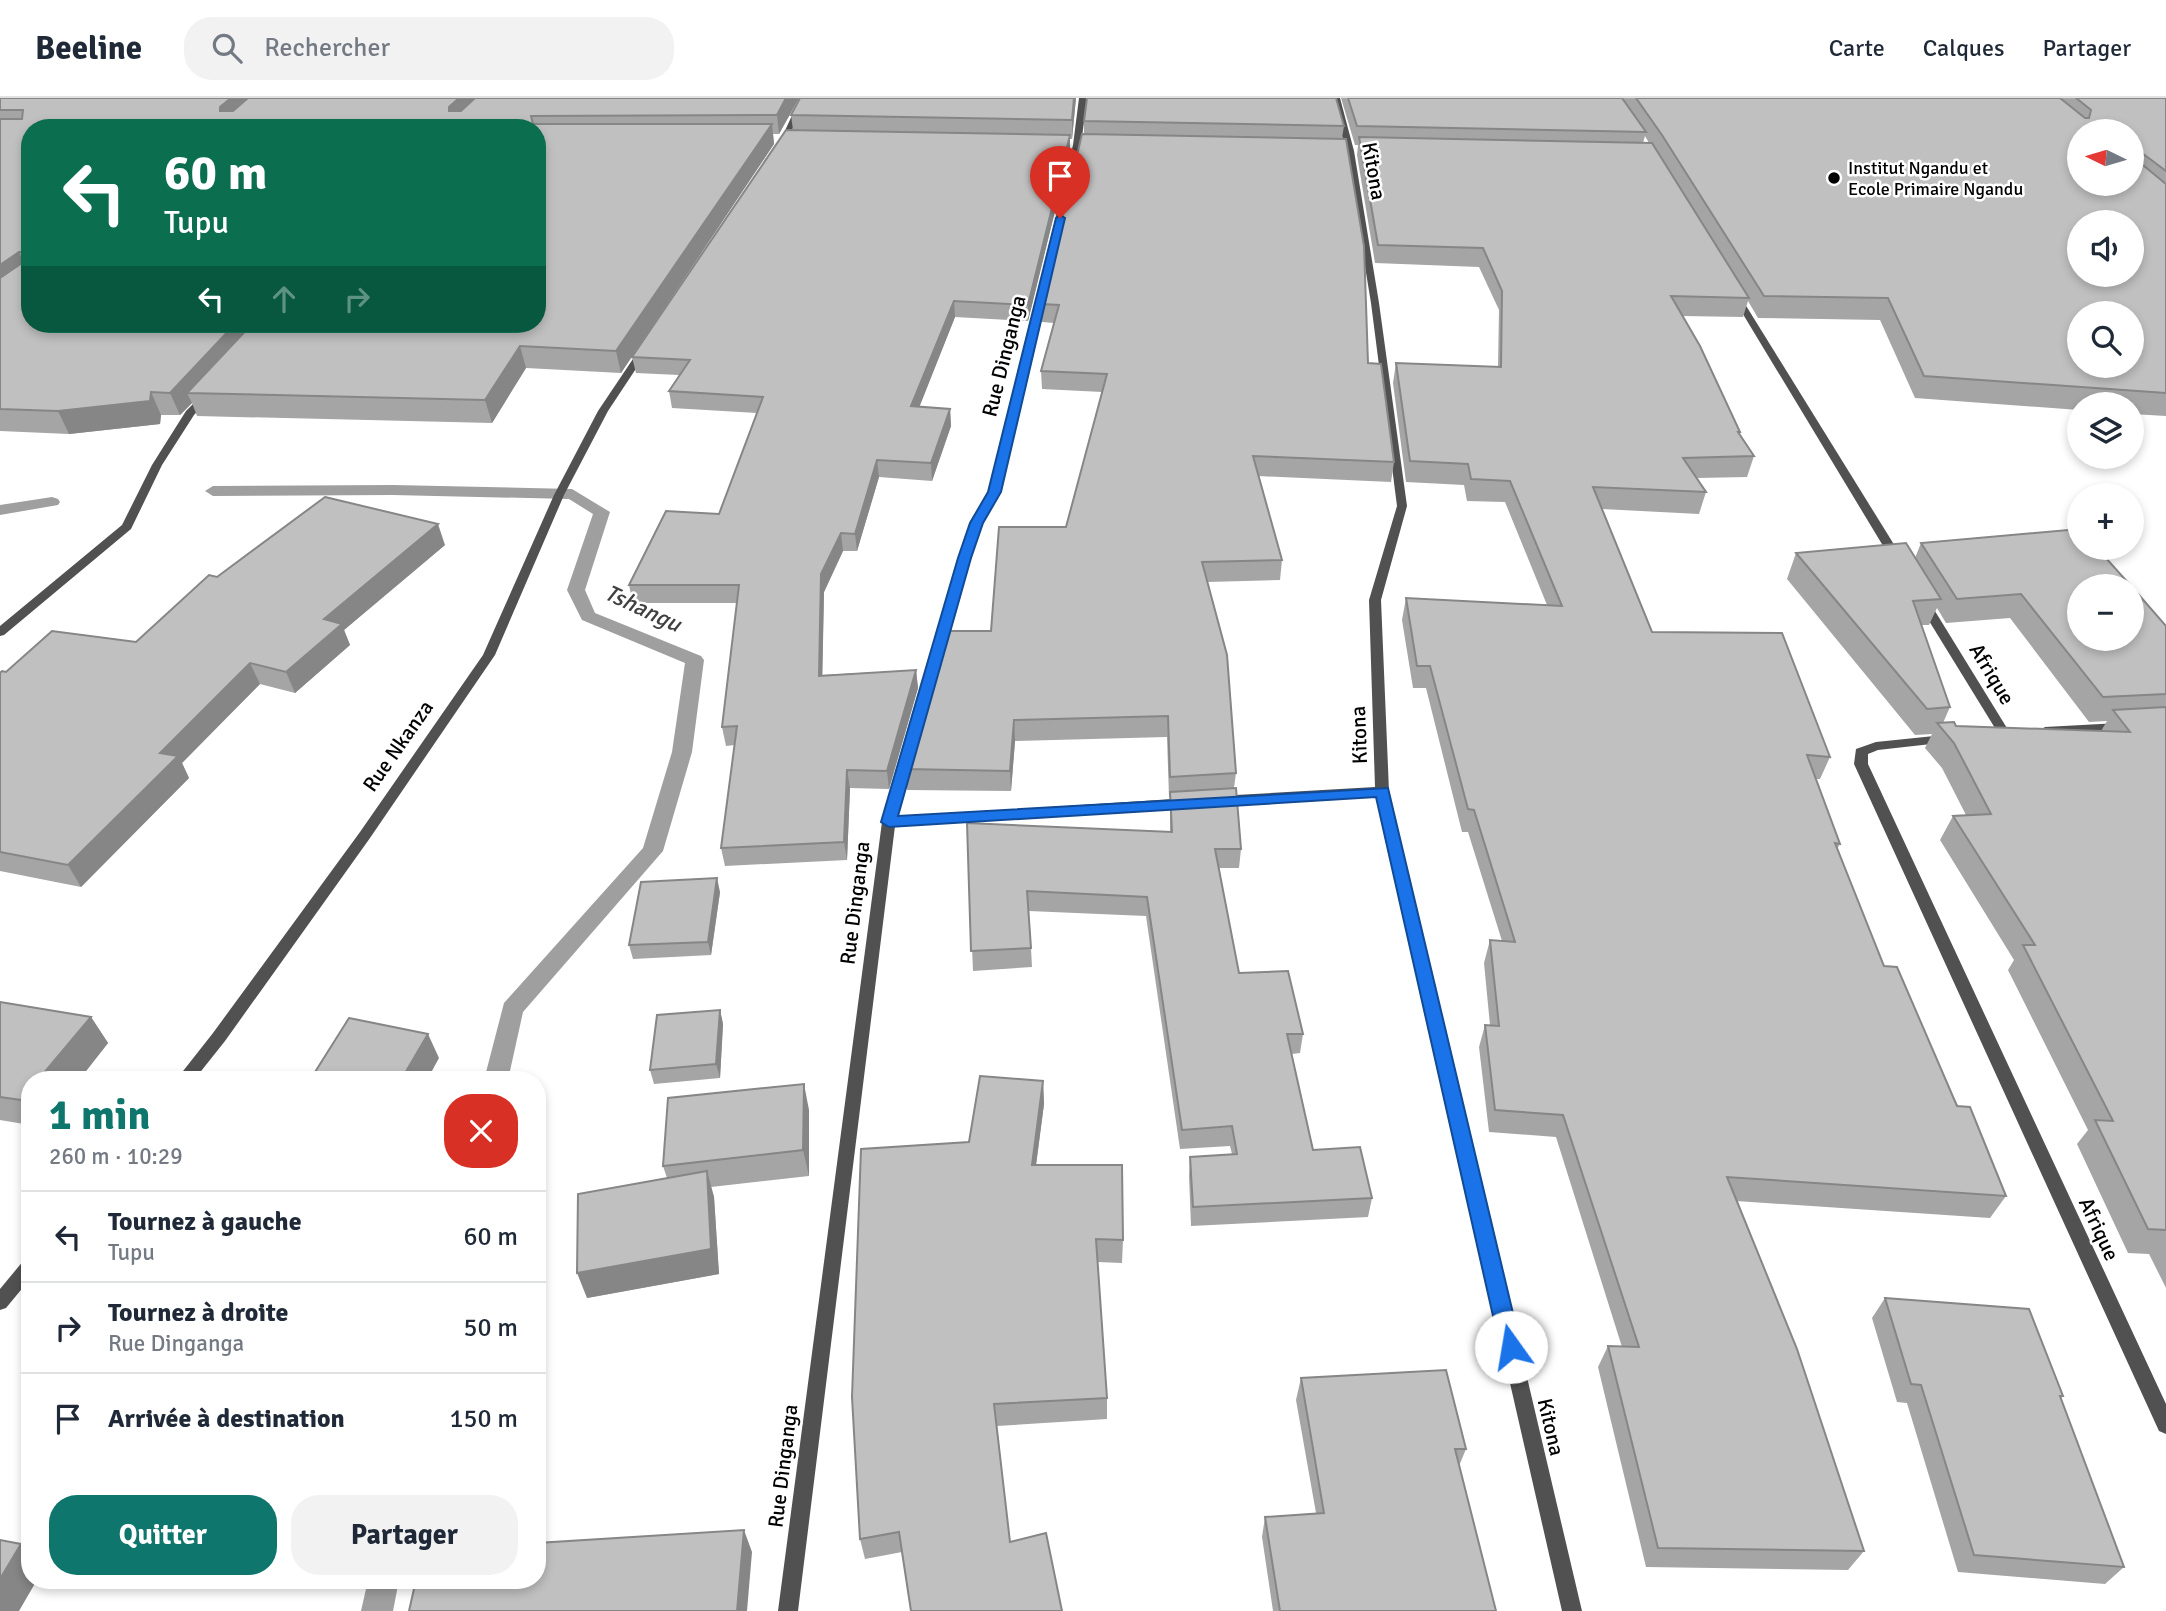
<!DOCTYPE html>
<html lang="fr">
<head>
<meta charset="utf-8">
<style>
	body { margin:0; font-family:Signika,sans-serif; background:#f2f2f3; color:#1f2937; height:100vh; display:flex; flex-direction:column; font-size:26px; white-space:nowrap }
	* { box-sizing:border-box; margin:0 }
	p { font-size:23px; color:#747a83 }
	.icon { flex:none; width:38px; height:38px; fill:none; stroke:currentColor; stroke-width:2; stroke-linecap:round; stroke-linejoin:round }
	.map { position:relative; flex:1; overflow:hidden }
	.side { position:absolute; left:21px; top:973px; width:525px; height:518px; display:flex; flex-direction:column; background:#fff; border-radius:28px; box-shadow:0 4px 10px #0003 }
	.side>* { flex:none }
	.guide { position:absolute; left:21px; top:21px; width:525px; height:214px; border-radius:28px; box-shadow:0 4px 10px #0003; background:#0b6e4f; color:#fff; overflow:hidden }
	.needle { width:46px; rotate:275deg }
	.tools { position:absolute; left:2067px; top:21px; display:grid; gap:14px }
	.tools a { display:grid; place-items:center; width:77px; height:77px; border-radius:50%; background:#fff; box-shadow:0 4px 10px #0003; font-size:35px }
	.pin { position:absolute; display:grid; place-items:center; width:60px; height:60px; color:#fff; margin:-72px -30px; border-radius:50% 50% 50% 0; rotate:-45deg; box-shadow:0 0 7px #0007 }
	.pin .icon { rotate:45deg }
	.me { position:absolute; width:77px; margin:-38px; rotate:347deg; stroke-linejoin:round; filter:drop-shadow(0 0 5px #0008) }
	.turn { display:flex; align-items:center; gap:24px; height:147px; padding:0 28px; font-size:32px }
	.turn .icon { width:91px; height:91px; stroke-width:2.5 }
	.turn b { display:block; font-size:49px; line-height:60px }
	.lanes { display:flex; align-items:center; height:66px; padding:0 28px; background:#0003; justify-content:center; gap:35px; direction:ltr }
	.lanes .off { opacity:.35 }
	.round { display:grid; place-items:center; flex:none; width:74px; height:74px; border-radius:28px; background:#f2f2f3 }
	.headline { display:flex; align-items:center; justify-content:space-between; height:119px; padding:0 28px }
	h1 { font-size:42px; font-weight:700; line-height:52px; color:#0f766e }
	.action { display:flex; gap:14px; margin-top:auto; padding:14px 28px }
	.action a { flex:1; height:80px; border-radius:28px; background:#0f766e; color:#fff; font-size:28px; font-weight:700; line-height:80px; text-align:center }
	.action a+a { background:#f2f2f3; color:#1f2937 }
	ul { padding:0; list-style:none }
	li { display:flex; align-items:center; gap:21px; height:91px; padding:0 28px; border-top:2px solid #e0e1e3 }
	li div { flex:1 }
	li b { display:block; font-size:26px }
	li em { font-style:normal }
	header { display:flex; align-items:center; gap:42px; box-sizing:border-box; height:98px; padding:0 35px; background:#fff; border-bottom:2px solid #e0e1e3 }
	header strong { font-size:33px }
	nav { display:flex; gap:38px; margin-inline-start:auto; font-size:24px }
	.search { width:490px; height:63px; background:#f2f2f3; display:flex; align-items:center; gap:18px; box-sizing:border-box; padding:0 24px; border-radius:28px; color:#747a83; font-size:26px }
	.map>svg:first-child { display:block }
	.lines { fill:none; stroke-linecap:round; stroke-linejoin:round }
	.stream { fill:#9f9f9f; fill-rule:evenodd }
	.street { fill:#515151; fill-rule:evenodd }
	.wall { fill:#a5a5a5; fill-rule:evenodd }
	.shaded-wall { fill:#868686 }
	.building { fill:#c0c0c0; stroke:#868686; stroke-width:2; fill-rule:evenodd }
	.route { fill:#1a73e8; stroke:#114b97; stroke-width:2 }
	.poi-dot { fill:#000; stroke:#fff; stroke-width:2.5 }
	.labels { text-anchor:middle; stroke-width:5; stroke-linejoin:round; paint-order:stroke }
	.far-poi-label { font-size:18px; fill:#000; stroke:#fff; text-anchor:start }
	.street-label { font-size:21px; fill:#000; stroke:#fff }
	.water-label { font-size:23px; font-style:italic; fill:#404040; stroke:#fff }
</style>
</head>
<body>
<header>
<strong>Beeline</strong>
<div class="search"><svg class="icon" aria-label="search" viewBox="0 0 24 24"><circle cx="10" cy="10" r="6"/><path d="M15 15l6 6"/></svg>Rechercher</div>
<nav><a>Carte</a><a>Calques</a><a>Partager</a></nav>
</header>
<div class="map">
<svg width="2166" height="1513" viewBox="0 0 2166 1513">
	<rect width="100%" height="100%" fill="#fff"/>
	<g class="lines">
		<g class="stream">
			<polygon points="393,387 572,391 610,414 585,492 595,515 701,558 704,562 692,654 663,753 523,914 508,982 484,982 504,905 643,750 672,654 685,565 582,522 567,492 593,416 569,401 393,397 213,398 205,393 213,388"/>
			<polygon points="52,399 58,401 60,404 58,407 0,417 0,407"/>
			<polygon points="368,1482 399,1482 393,1513 361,1513"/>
		</g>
		<g class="street">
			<polygon points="800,0 808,0 784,48 777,50"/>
			<polygon points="1079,0 1087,0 1081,47 1000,394 981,425 970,460 897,719 1188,700 1195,705 1188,710 895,728 798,1513 778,1513 882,724 958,460 971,425 990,394 1073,47"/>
			<polygon points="1332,0 1340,0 1354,53 1379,205 1407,408 1381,502 1389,693 1582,1513 1562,1513 1376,698 1218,708 1211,703 1218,698 1375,689 1369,502 1397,408 1371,205 1346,53"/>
			<polygon points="1736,195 1740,198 1903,461 1901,463 1893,463 1891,461 1732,198"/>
			<polygon points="641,249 649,251 608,313 564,397 495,557 370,740 225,943 194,982 176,982 213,935 360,734 483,557 554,397 598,313"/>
			<polygon points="202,297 210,299 194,317 162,367 131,431 4,537 0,538 0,528 122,427 152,367 186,313"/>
			<polygon points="1924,501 1930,505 2010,635 2009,638 2004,639 1998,635 1918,505"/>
			<polygon points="2119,625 2124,626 2125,629 2124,632 2045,637 2039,633 2045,629"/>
			<polygon points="1944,637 1950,641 1949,644 1878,652 1868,656 1868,666 2166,1306 2166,1336 2159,1333 1854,666 1856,651 1876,644"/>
			<polygon points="30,1160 30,1181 6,1210 0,1212 0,1191 24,1162"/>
		</g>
	</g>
	<g class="wall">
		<path d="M0,0H799L779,36H773L774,46L621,275L526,270L492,325L197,318L192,305L180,317H161L160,326L69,336L0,333ZM537,30V226H30Z"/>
		<polygon points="1076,0 1072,41 1070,41 1070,52 1028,223 955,219 919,309 950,311 951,328 932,383 879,379 857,453 843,453 824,494 822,577 916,572 918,590 889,691 850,690 847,762 725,768 721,750 735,647 726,648 722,629 737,505 633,505 629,487 719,416 757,315 672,310 669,293 679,277 636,275 632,259 793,32 791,17"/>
		<path d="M1341,0H2166V318L2132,316V306H2079V312L1915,300L1880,222L1758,220L1748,203L1743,219L1682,218L1740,334L1739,336L1754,358L1747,379L1697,380L1706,394L1699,416L1602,411L1652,534L1830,659L1820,681H1816L1840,746L1837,751L1884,868L2006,1098L1990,1120L1736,1103L1864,1453L1848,1472L1646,1469L1598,1269L1608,1248L1622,1249L1556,1039L1489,1034L1479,949L1485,927H1490L1484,865L1490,842L1502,843L1468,734H1462L1426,590H1413L1402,522L1406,500L1547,507L1505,404L1467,403L1464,387L1406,384L1393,285L1396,265L1498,269L1499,212L1479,169L1375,165L1357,57L1358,47H1355ZM1645,38L1649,45H1643Z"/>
		<polygon points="1084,23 1344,28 1342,40 1368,265 1394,364 1391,384 1258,378 1282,462 1280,482 1207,484 1236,675 1234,690 1241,751 1239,770 1219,770 1239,875 1303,936 1300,955 1292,956 1313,1052 1372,1100 1368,1119 1191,1128 1189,1078 1190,1059 1232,1056 1230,1048 1180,1051 1146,818 1029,813 1032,869 973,873 967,725 1170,734 1170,699 1169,699 1167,639 1015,643 1011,693 907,692 905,671 991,533 1066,429 1102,294 1042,291 1041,273 1054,225 1042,224 1042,206 1084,36"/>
		<path d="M1921,445L2166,528V1190L2149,1156L2128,1155L2077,1046L2088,1032L2008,872L2014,862L1940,742L1953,718L1966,717L1942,670L1925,650L1932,636L1915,637L1787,481L1796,455L1915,460ZM1937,510L1946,525L2010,520L2089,624L2107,623L2101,633L1956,628L1943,625L1950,609L1921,527H1929Z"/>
		<polygon points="445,447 344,532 350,547 295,595 260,586 182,665 189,680 81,789 0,773 0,575 136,544 217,479"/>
		<polygon points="720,794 711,857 633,861 629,847"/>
		<polygon points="0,904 91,919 108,945 79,982 30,982 30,1027 0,1022"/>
		<polygon points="720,912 723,926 720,980 654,986 650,972"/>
		<polygon points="1043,983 1044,1006 1036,1067 1123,1142 1122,1165 1097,1164 1107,1300 1107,1321 997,1328 1010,1444 1062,1513 902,1454 865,1461 860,1441 969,1044"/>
		<polygon points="809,1012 809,1078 711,1089 714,1099 719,1176 587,1200 667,1080 663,1068"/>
		<polygon points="1885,1200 2063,1298 2061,1300 2124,1469 2105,1486 1958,1474 1907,1305 1897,1304 1872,1220"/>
		<polygon points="1301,1280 1466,1351 1459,1368 1496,1513 1273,1513 1262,1439 1265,1419 1316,1415 1296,1302"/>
	</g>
	<g class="shaded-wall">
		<polygon points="231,0 259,0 227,30 220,13 220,9"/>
		<polygon points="459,0 483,0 454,28 449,13 449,9"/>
		<polygon points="786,0 799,0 779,36 777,17"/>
		<polygon points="1074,0 1076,0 1072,41 1072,22"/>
		<polygon points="772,26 774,46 621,275 616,253"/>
		<polygon points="1070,37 1070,52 1028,223 1028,207"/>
		<polygon points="19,154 28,175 0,196 0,167"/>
		<polygon points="954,203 955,219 913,325 911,308"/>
		<polygon points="235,226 264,226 187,295 192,305 180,317 170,295"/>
		<polygon points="520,248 526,270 492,325 485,302"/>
		<polygon points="151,294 161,317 160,326 69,336 58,313"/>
		<polygon points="950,311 951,328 932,383 931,365"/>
		<polygon points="877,362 879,379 857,453 855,436"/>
		<polygon points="438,426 445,447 344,532 350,547 295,595 286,574 324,521"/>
		<polygon points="841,435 843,453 824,494 822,596 819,578 821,476"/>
		<polygon points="250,565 260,586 182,665 189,680 81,789 68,767 160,655"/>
		<polygon points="916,572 918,590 889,691 887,673"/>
		<polygon points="1014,622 1015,643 1011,693 1010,673"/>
		<polygon points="847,672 850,690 847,762 844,744"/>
		<polygon points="717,780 720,794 711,857 708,844"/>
		<polygon points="720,912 723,926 720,980 716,966"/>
		<polygon points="91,919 108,945 79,982 38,982"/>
		<polygon points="428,936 439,960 427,982 401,982"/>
		<polygon points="1043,983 1044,1006 1033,1090 1032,1067"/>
		<polygon points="804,986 809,1012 809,1078 803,1052"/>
		<polygon points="30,992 30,1014 21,1002"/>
		<polygon points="707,1073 714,1099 719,1176 587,1200 577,1175"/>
		<polygon points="744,1432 752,1454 747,1513 737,1513"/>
		<polygon points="21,1446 30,1453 30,1482 37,1482 19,1513 0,1513 0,1481"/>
	</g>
	<g class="building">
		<polygon points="0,0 231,0 220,9 220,13 233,13 248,0 459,0 449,9 449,13 461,13 475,0 786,0 777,17 531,18 533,26 772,26 616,253 520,248 485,302 187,295 252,226 537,226 537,30 30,30 30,226 235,226 170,295 151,294 150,303 58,313 0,311 0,180 22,165 22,154 19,154 0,167 0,21 22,21 23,12 0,12"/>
		<polygon points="800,0 1074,0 1072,22 791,17"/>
		<polygon points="1087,0 1336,0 1344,28 1084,23"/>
		<polygon points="1348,0 1622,0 1646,34 1357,28"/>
		<path d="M1636,0H2060L2085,20H2089L2091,12L2076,0H2166V73L2142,55L2139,56L2138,63L2166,86V295L1924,278L1888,200L1764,198L1662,37ZM2079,33H2132V86H2079ZM2079,124H2132V177H2079ZM2079,215H2132V268H2079Z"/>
		<polygon points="786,32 1070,37 1028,207 954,203 911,308 950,311 931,365 877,362 855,436 841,435 821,476 819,578 916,572 887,673 847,672 844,744 721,750 737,628 722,629 739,487 629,487 666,413 719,416 763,299 669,293 690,262 632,259"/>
		<polygon points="1082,36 1346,41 1364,148 1368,265 1381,266 1394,364 1253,358 1282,462 1202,464 1227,557 1236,675 1170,679 1168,618 1014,622 1010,673 905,671 945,533 991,533 999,429 1066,429 1107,276 1041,273 1059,207 1042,206"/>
		<polygon points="1359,39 1652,45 1749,200 1671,198 1700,248 1740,334 1738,334 1754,358 1683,360 1706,394 1593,389 1652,534 1782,535 1830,659 1807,657 1840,746 1835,745 1884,868 1897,869 1957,1008 1970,1009 2006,1098 1727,1079 1797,1251 1864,1453 1658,1450 1608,1248 1639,1249 1563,1017 1495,1012 1485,927 1499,928 1490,842 1515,844 1474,712 1468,711 1430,568 1417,568 1406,500 1562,508 1510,383 1471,381 1468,366 1410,363 1396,265 1501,269 1502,193 1483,150 1378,147"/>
		<polygon points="325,399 438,426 324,521 342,526 286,574 250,565 160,655 178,658 68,767 0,754 0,575 2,573 6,574 52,533 136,544 209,477 217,479"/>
		<polygon points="2079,431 2079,450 2097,450 2131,488 2079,488 2079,541 2132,541 2132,489 2166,528 2166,596 2103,599 2021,496 1957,501 1921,445"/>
		<polygon points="1906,445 1941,501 1913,503 1950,609 1927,611 1796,455"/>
		<polygon points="2166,609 2166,1132 2148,1131 2095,1022 2113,1023 2023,847 2035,847 1953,718 1991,716 1954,645 1937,625 1954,624 1956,628 2130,634 2113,612"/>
		<polygon points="1236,690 1241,751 1215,751 1239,875 1288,873 1303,936 1287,936 1313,1052 1360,1049 1372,1100 1193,1109 1190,1059 1237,1056 1232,1028 1182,1032 1147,799 1027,793 1031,850 971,853 967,725 1172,734 1170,694"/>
		<polygon points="717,780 708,844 629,847 641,784"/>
		<polygon points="0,904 91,919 38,982 30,982 30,992 21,1002 0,999"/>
		<polygon points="720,912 716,966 650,972 657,917"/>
		<polygon points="349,920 428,936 401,982 310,982"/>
		<polygon points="980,978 1043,983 1032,1067 1122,1067 1123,1142 1096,1141 1107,1300 994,1306 1010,1444 1046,1435 1062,1513 911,1513 899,1434 860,1441 852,1299 861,1051 969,1044"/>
		<polygon points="804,986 803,1052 663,1068 668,1000"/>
		<polygon points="707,1073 711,1151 577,1175 578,1096"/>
		<polygon points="1885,1200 2029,1211 2063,1298 2060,1298 2124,1469 1974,1457 1921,1287 1911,1286"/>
		<polygon points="1446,1272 1466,1351 1455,1351 1496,1513 1280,1513 1265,1419 1324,1415 1301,1280"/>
		<polygon points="744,1432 737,1513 409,1513 416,1482 537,1482 537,1445"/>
		<polygon points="0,1442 21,1446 0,1481"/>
	</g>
	<polygon class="route" points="1060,117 1065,120 1001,394 983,425 971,460 898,718 1388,690 1521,1249 1518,1255 1511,1258 1503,1255 1500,1249 1376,699 889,729 881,724 958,460 970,425 988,394 1056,120"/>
	<circle class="poi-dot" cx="1834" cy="80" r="7"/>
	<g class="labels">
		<g class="far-poi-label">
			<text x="1848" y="76">Institut Ngandu et<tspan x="1848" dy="21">Ecole Primaire Ngandu</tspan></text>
		</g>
		<g class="street-label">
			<text transform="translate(1374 73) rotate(80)" y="7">Kitona</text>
			<text transform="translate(1004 258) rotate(-76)" y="7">Rue Dinganga</text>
			<text transform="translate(1992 576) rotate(59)" y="7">Afrique</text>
			<text transform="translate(1359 637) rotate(-92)" y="7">Kitona</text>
			<text transform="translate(398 648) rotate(-55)" y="7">Rue Nkanza</text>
			<text transform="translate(855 805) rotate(-83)" y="7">Rue Dinganga</text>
			<text transform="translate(2099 1131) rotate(65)" y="7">Afrique</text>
			<text transform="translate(1551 1329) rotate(77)" y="7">Kitona</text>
			<text transform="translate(783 1368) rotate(-83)" y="7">Rue Dinganga</text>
		</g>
		<g class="water-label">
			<text transform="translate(643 510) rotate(25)" y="8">Tshangu</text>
		</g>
	</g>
</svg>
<div class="tools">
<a><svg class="needle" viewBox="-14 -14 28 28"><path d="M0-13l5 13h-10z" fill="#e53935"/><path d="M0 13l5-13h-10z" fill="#747a83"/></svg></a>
<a><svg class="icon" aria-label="sound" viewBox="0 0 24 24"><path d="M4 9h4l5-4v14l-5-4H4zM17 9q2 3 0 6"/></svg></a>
<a><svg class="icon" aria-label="search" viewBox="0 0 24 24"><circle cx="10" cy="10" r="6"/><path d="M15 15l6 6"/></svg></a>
<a><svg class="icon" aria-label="layers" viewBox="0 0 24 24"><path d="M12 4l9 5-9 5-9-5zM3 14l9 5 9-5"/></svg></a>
<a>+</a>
<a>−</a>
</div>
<div class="pin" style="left:1060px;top:120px;background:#d93025"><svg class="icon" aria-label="arrive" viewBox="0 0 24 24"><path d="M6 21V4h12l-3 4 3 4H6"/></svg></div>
<svg class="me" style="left:1511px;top:1249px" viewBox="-20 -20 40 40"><circle r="19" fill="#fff"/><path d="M0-13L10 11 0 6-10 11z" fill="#1a73e8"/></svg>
<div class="guide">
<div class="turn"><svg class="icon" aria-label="left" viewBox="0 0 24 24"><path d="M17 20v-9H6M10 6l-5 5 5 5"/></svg><div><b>60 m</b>Tupu</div></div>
<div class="lanes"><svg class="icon" aria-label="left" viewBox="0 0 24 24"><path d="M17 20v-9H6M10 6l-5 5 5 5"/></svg><svg class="icon off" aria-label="ahead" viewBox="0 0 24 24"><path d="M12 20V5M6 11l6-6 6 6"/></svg><svg class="icon off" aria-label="right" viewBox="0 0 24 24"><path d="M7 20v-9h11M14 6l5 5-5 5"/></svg></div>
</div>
<section class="side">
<div class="headline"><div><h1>1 min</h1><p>260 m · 10:29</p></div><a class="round" style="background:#d93025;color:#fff"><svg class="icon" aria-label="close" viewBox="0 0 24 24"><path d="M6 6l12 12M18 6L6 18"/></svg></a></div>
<ul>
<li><svg class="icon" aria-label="left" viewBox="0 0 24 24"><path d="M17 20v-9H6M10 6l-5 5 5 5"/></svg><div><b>Tournez à gauche</b><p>Tupu</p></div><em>60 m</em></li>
<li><svg class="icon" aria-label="right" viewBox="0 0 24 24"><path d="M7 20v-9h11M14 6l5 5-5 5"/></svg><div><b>Tournez à droite</b><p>Rue Dinganga</p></div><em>50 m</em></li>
<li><svg class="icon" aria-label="arrive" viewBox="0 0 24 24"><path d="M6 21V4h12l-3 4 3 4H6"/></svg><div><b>Arrivée à destination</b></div><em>150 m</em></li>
</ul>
<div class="action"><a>Quitter</a><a>Partager</a></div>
</section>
</div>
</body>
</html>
